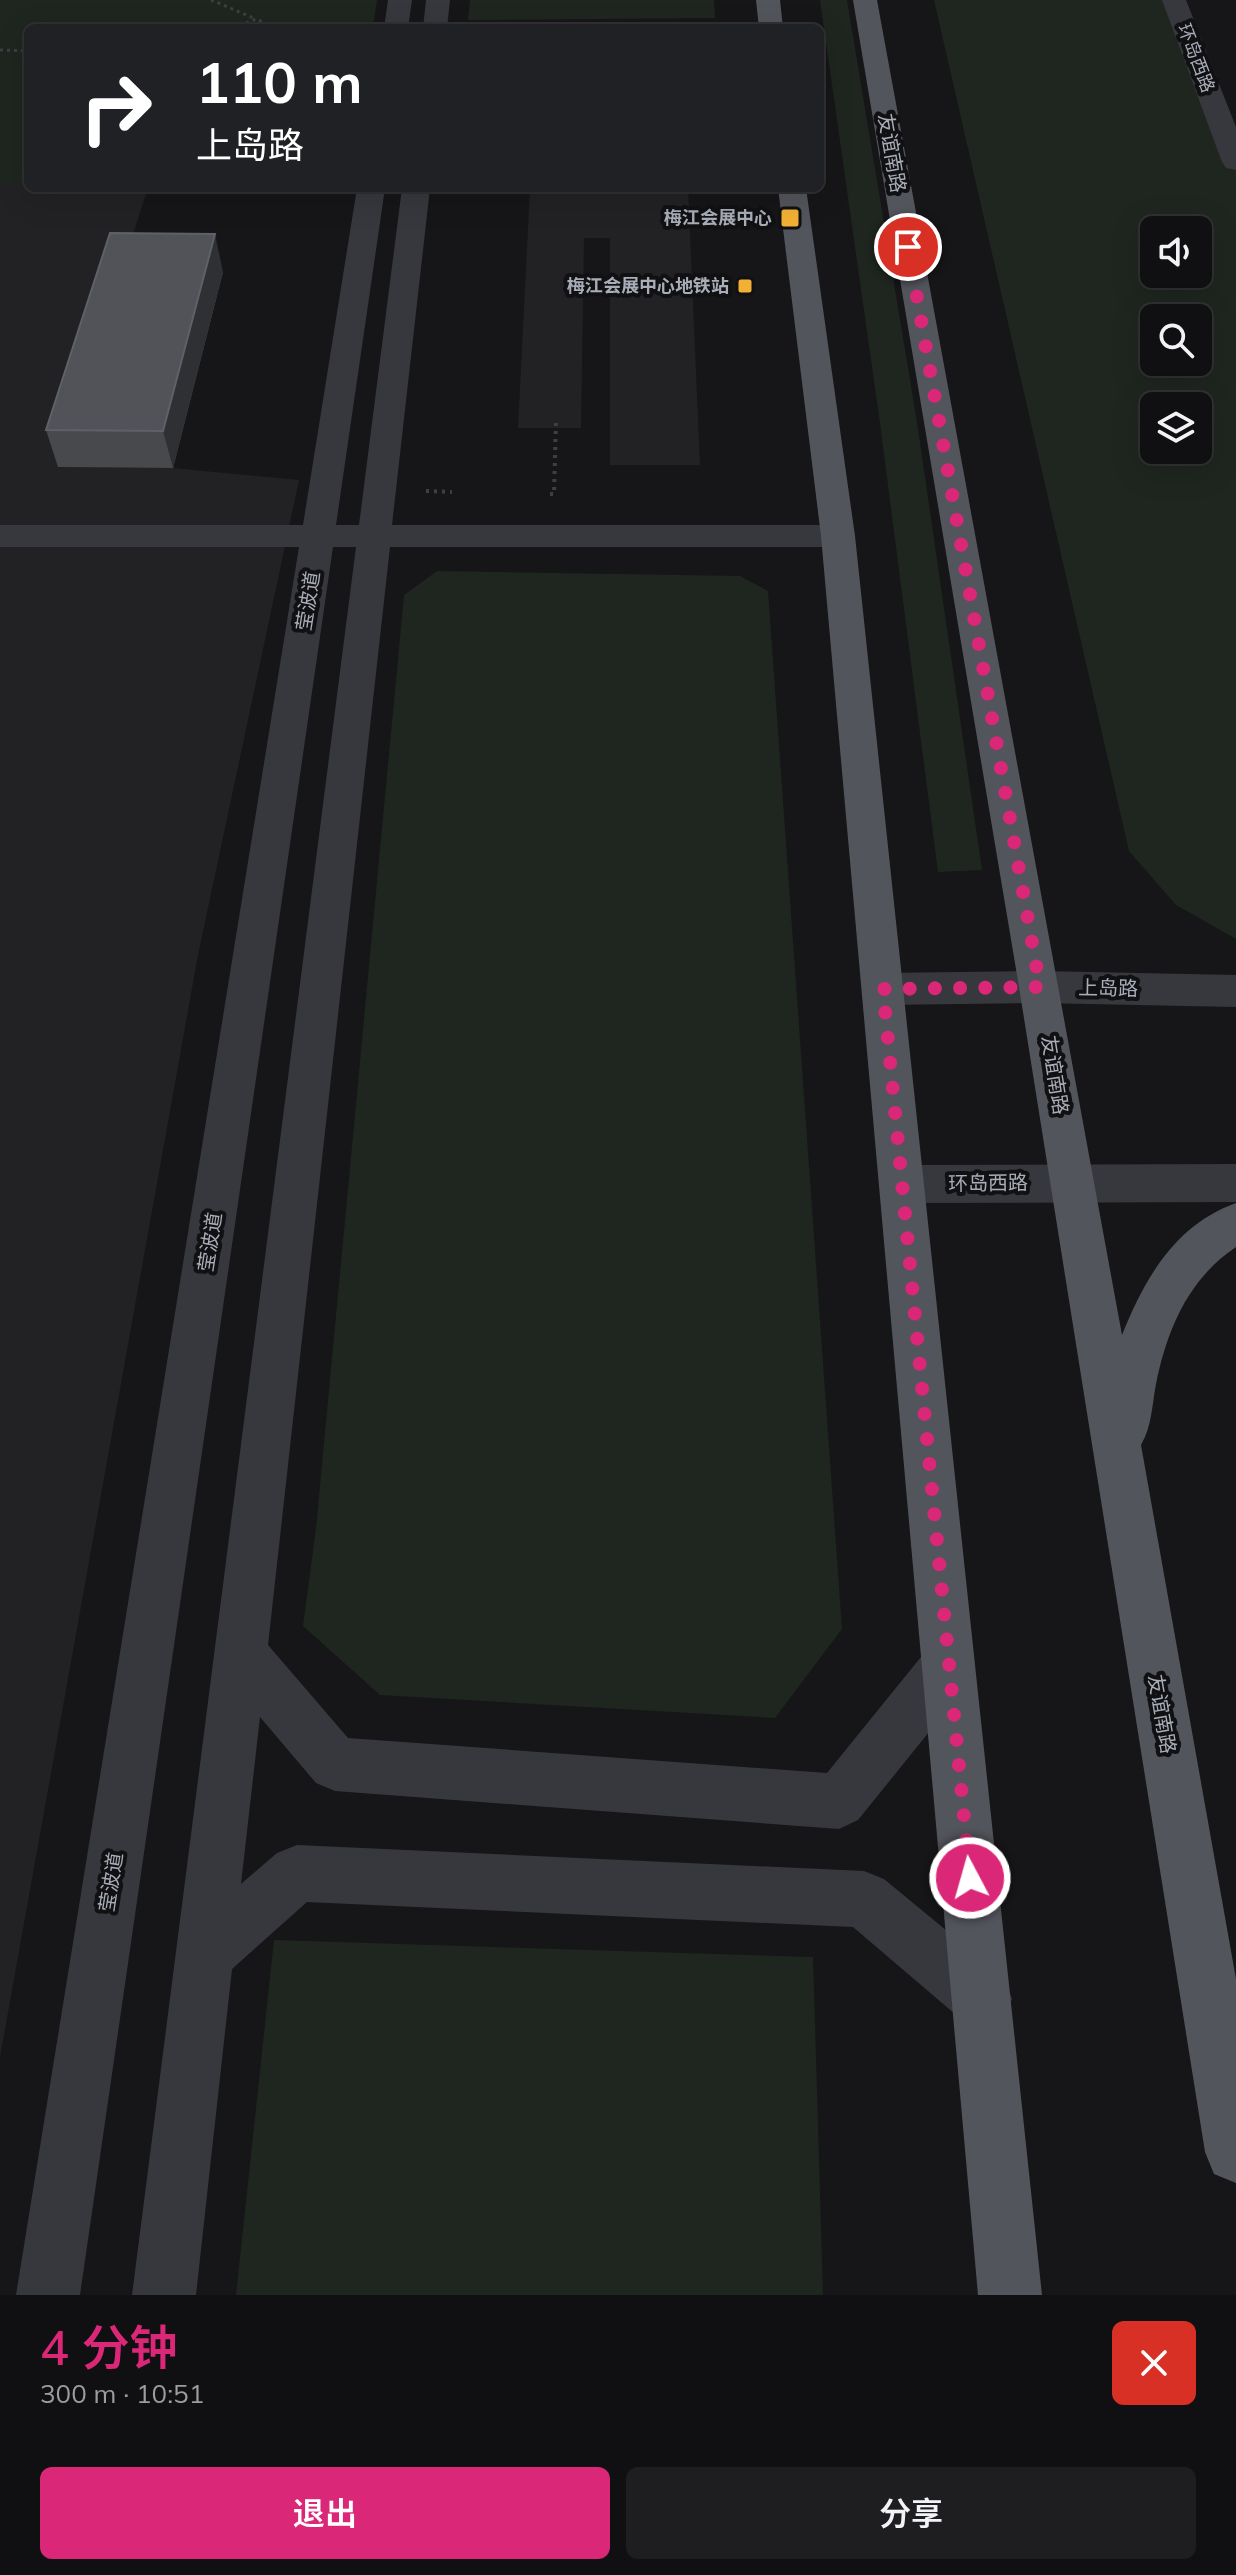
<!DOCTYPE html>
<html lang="zh">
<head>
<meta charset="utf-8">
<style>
	body { margin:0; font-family:Mulish,"Noto Sans SC",sans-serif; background:#1e1e20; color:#f1f3f6; height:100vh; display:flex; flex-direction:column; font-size:30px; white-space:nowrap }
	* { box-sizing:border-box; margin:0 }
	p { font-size:26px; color:#9c9d9f }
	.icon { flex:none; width:44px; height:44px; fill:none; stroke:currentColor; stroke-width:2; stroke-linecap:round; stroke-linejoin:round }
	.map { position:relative; height:2295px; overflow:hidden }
	.panel { display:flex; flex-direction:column; background:#101012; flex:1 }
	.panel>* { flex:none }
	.top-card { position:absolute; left:24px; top:24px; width:800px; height:168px; border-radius:12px; box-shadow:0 8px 32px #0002,0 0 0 2px #303032; background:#202124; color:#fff; overflow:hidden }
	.tools { position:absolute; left:1140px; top:216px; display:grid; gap:16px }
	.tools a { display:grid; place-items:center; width:72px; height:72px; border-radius:12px; background:#101012; box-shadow:0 8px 32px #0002,0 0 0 2px #303032; font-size:40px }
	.pin { position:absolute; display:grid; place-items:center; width:68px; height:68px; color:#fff; margin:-34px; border:4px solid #fff; border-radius:50%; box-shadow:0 2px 8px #0007 }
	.me { position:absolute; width:88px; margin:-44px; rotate:354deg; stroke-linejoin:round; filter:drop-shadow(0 0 6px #0008) }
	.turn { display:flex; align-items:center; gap:28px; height:168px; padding:0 40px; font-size:36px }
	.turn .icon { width:104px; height:104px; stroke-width:2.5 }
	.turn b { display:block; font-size:56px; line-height:68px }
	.round { display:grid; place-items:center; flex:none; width:84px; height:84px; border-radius:12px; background:#1e1e20 }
	.overview { display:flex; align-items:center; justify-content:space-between; height:136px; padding:0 40px }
	h1 { font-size:48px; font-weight:600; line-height:60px; color:#db2777 }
	.cta { display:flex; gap:16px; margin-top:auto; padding:16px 40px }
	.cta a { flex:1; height:92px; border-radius:12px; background:#db2777; color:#fff; font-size:32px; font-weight:600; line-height:92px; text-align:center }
	.cta a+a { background:#1e1e20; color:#f1f3f6 }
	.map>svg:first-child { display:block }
	.built { fill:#222225 }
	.green { fill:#1e261f; fill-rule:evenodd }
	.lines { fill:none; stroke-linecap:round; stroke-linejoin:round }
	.path-far1 { stroke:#3d3f44; stroke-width:3; stroke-dasharray:3 4; stroke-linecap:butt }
	.path { stroke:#3d3f44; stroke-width:4; stroke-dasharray:3 5; stroke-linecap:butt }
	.minor { fill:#37383d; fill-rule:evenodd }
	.tertiary { fill:#37383d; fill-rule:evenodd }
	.primary { fill:#53555c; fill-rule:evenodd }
	.wall { fill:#47494d }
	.shaded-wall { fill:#2f3033 }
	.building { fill:#525359; stroke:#5f6168; stroke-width:2 }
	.route { stroke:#db2777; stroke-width:14; stroke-dasharray:0 25.2 }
	.poi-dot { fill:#f2b134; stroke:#111113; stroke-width:3 }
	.labels { text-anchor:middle; stroke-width:8; stroke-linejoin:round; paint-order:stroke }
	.far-street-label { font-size:18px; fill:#a8adb8; stroke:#111113 }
	.far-poi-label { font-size:18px; font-weight:bold; fill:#a8adb8; stroke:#111113; text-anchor:end }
	.street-label { font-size:20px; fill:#a8adb8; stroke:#111113 }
</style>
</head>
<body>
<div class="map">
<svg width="1236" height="2295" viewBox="0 0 1236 2295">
	<rect width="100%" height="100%" fill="#161618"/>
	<g class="built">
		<polygon points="0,183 28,183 28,188 148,188 58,467 173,468 299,480 198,955 0,2057"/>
		<polygon points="530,188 594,188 595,191 688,188 700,465 610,465 610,238 584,238 581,428 518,428"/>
	</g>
	<g class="green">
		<polygon points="0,0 377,0 373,28 28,28 28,183 0,183"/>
		<polygon points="470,0 714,0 715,18 468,20"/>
		<polygon points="820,0 847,0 917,422 982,870 938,872 880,423"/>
		<path d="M934,0H1173L1236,156V939L1176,905L1129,851ZM1154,230H1198V274H1154ZM1154,318H1198V362H1154ZM1154,406H1198V450H1154Z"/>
		<polygon points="437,571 740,576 768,591 842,1629 775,1718 380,1695 303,1626 316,1528 404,595"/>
		<polygon points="274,1940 813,1957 823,2295 236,2295"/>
	</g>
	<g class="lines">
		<g class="path-far1">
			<polyline points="211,0 256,19"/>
			<polyline points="233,28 256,19 277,28"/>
			<polyline points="0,50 28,51"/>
		</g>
		<g class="path">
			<polyline points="426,491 452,492"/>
			<polyline points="550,494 554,494 556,419"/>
		</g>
		<g class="minor">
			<polygon points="1040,971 1236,975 1236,1007 1040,1003 883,1005 868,1001 862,989 868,977 883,973"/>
			<polygon points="1236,1164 1236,1202 903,1203 887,1198 881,1184 887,1170 903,1165"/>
		</g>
		<g class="tertiary">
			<polygon points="388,0 412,0 408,28 384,28"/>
			<polygon points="426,0 450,0 447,28 423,28"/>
			<polygon points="1162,0 1186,0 1236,127 1236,170 1226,168 1222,162"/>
			<polygon points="357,188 385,188 336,525 359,525 402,188 430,188 392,525 838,525 850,528 855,536 850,544 838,547 390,547 268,1645 348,1738 827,1773 929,1647 948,1640 967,1647 974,1666 967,1685 858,1820 839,1829 335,1791 316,1783 260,1717 241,1884 277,1853 297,1845 864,1871 884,1879 1004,1978 1012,1999 1004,2020 983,2028 962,2020 853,1927 307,1902 232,1969 196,2295 132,2295 356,547 333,547 80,2295 16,2295 299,547 0,547 0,525 303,525"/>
		</g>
		<g class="primary">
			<polygon points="756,0 780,0 783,28 759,28"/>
			<path d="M853,0H877L1122,1335C1145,1278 1175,1225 1236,1203V1247C1188,1279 1167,1330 1156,1384C1152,1405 1152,1426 1141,1445L1236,1979V2183L1214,2174L1205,2152L1019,987Z"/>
			<polygon points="778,188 806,188 855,536 1042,2295 978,2295 821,536"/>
		</g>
	</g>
	<polygon class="wall" points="223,272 173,468 58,467 46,430"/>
	<polygon class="shaded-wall" points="215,234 223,272 173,468 163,431"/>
	<polygon class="building" points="110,233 215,234 163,431 46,430"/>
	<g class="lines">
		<polyline class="route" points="908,247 1040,987 883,989 970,1878"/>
	</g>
	<g class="poi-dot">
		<rect x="780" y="208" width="20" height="20" rx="4"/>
		<rect x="737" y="278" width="16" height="16" rx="4"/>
	</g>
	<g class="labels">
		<g class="far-street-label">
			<text transform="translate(1196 58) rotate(69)" y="6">环岛西路</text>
		</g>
		<g class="far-poi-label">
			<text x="772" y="224">梅江会展中心</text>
			<text x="729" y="292">梅江会展中心地铁站</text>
		</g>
		<g class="street-label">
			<text transform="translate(892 153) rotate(80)" y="7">友谊南路</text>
			<text transform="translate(308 601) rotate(-81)" y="7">莹波道</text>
			<text transform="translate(1108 988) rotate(1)" y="7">上岛路</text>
			<text transform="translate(1055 1075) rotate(81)" y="7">友谊南路</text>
			<text transform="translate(988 1183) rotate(-1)" y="7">环岛西路</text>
			<text transform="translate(210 1242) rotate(-81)" y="7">莹波道</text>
			<text transform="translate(1162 1714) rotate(80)" y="7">友谊南路</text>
			<text transform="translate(111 1882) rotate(-81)" y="7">莹波道</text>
		</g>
	</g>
</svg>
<div class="tools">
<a><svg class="icon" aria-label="sound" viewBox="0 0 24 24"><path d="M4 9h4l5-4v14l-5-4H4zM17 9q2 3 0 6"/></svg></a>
<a><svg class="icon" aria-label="search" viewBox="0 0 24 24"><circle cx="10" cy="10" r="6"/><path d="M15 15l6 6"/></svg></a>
<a><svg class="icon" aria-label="layers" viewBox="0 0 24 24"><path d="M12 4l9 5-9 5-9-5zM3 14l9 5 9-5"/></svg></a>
</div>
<div class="pin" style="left:908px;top:247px;background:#d93025"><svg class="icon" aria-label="arrive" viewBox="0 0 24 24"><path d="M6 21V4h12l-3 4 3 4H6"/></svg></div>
<svg class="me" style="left:970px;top:1878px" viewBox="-20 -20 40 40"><circle r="17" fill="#db2777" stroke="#fff" stroke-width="3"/><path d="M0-11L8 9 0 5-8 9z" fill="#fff"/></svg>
<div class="top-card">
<div class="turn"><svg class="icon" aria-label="right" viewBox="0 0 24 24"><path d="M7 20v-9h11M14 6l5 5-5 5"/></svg><div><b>110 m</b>上岛路</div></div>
</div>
</div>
<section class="panel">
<div class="overview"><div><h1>4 分钟</h1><p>300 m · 10:51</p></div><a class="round" style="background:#d93025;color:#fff"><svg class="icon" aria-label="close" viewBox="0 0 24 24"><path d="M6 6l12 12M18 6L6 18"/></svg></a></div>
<div class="cta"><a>退出</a><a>分享</a></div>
</section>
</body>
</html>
